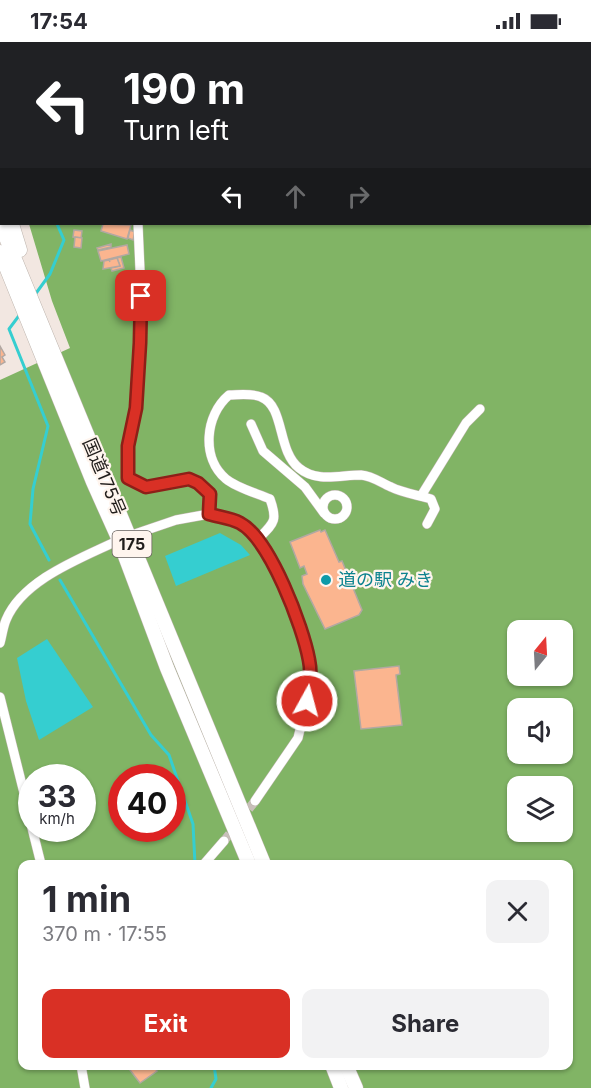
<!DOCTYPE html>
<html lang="en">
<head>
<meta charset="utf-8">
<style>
	body { margin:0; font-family:Inter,"Noto Sans JP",sans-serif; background:#f2f2f3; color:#2b2b33; height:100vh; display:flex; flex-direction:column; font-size:22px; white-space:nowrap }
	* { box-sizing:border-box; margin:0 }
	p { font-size:20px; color:#7c7c81 }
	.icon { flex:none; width:33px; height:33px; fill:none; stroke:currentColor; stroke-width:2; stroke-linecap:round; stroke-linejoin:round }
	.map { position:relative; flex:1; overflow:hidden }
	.details { position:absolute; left:18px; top:818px; width:555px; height:210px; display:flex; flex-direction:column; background:#fff; border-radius:12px; box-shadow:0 2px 4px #0004 }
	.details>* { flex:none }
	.guide { position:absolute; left:0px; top:0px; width:591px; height:183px; box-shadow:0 2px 4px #0004; background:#202124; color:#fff; overflow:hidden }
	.needle { width:39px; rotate:18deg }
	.buttons { position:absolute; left:507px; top:578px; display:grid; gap:12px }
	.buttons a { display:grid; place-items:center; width:66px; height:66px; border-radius:12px; background:#fff; box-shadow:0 2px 4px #0004; font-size:30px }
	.speed { position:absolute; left:18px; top:722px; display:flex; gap:12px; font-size:30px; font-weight:700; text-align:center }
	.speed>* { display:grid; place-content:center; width:78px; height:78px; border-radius:50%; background:#fff; box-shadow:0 2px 4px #0004; line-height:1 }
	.speed small { font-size:15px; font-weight:400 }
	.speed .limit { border:9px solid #d22; background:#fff; color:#111 }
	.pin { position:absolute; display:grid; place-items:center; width:51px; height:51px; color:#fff; margin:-26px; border-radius:12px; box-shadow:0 3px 9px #0006 }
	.me { position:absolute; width:66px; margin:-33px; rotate:7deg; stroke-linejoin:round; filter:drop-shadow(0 0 4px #0008) }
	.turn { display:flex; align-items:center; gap:21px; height:126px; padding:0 24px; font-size:27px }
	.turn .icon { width:78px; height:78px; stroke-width:2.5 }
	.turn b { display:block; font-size:42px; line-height:51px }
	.lanes { display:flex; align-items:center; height:57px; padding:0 24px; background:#0003; justify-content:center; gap:30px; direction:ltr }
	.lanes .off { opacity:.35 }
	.round { display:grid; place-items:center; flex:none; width:63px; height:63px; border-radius:12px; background:#f2f2f3 }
	.headline { display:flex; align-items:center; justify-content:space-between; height:102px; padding:0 24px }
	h1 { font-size:36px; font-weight:700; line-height:45px }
	.button { display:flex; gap:12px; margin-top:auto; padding:12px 24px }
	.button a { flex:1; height:69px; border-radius:12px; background:#d93025; color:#fff; font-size:24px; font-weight:700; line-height:69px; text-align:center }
	.button a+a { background:#f2f2f3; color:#2b2b33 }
	.status { display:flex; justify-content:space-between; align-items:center; height:42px; padding:0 30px; background:#fff; direction:ltr }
	.status svg { height:16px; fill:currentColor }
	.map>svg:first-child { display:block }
	.forest { fill:#81b465; fill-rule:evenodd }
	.water { fill:#35ced0 }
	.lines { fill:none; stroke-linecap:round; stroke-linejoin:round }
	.stream { stroke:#35ced0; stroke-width:3 }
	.building { fill:#fbb58f; stroke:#b2a8a2; stroke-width:1.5 }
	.minor-tunnel { stroke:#c8bfb9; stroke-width:9; stroke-dasharray:9 4.5; stroke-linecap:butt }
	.minor-casing { stroke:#beb5ae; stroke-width:10 }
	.highway-casing { stroke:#beb5ae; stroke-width:15 }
	.minor { stroke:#fff; stroke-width:9 }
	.highway { stroke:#fff; stroke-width:14 }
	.route-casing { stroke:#8d1f18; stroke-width:15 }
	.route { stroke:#d93025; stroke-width:10 }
	.culture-dot { fill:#0f9aa8; stroke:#fff5ee; stroke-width:2 }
	.labels { text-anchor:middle; stroke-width:4.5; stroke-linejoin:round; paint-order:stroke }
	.shield { fill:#fff5ee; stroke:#645e5a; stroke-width:1.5 }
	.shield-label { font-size:16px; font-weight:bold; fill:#211d1b }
	.street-label { font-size:18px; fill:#211d1b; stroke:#fff5ee }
	.culture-label { font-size:18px; fill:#0d838f; stroke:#fff5ee; text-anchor:start }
</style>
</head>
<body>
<div class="status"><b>17:54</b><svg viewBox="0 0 49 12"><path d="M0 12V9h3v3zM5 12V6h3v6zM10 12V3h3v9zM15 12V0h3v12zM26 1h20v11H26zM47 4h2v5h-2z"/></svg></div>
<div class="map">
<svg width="591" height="1046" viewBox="0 0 591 1046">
	<rect width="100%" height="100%" fill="#f2e7e1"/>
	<path class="forest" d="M154,0H591V1046H0V338L70,306L52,259L29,182H590V2ZM518,588H562V633H518ZM518,666H562V711H518ZM32,735H82V786H32ZM122,735H172V786H122ZM518,744H562V789H518ZM22,822H568V1023H22Z"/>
	<g class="water">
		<polygon points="220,491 241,503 250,513 176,544 165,514"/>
		<polygon points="47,597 93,665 39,698 26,659 17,616"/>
	</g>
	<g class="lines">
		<g class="stream">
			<polyline points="3,2 3,0"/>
			<polyline points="34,254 50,232 64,198 57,182"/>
			<polyline points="21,271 9,287 48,384 33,447 30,482 49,518"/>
			<polyline points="60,538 151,693 169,713 193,782 195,822"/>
			<polyline points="211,1046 216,1037 214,1023"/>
		</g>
	</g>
	<g class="building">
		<polygon points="103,182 131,183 127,197 101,189"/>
		<polygon points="74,188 82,189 81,196 73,195"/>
		<polygon points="130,188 135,190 133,198 128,196"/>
		<polygon points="75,195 82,196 81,206 74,205"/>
		<polygon points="111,202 111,205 98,208 97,206"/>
		<polygon points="127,203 129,212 101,219 98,209"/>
		<polygon points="121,215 124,226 112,229 111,226 120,224 117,216"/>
		<polygon points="117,216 120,224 103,227 104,219 109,218 110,220 109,218"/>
		<polygon points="0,304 5,313 2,315 5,320 0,323"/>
		<polygon points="320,488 321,490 325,488 339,520 342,519 362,568 359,573 325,587 303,542 302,534 307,532 304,524 300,526 290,500"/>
		<polygon points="399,624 400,632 396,633 402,683 361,687 354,629"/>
		<polygon points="136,1023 153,1023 157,1029 140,1041 130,1028"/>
	</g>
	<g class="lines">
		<polyline class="minor-tunnel" points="224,799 255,759"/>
		<g class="minor-casing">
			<g id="minor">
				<polyline points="109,0 109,2"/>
				<polyline points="19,2 20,0"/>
				<polyline points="0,24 2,23"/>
				<polyline points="138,182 142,274 136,366 128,404 128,436 146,445 189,437 198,441 210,452 209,472"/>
				<polyline points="251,382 263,409 305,445 324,471"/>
				<circle cx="335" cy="465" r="12"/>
				<polyline points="421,454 466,381 480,367"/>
				<polyline points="129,494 176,478 209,472 241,481 258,497 286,545 309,618 311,641 298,696 255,759"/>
				<path d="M258,497C274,481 278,479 270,457C256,451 237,446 226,437C201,416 205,373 229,353C238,353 252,351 261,355C285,364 277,409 299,426C317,441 340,433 361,433C373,434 381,441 391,445C403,451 418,453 431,457L435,467L427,482"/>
				<path d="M0,601C2,594 3,585 6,578C23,537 82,516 119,498"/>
				<polyline points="0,655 32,783"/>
				<polyline points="32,786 41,822"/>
				<polyline points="204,822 224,799"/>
				<polyline points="81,1023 85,1046"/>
			</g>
		</g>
		<g class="highway-casing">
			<g id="highway">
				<polyline points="0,142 2,147"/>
				<polyline points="0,181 264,822"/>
				<polyline points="12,182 20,208"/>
				<polyline points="0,210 93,440 119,498 167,626 249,822"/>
				<polyline points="332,1023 341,1046"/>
				<polyline points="346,1023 356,1046"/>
			</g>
		</g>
		<use href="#minor" class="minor"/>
		<use href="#highway" class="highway"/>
	</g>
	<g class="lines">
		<g class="route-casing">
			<path id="route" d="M141,254L140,301L136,366L128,404V436L146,445L189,437L198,441L210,452L209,472C219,475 231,476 240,481C270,497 303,585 309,618C312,632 310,645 307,659"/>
		</g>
		<use href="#route" class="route"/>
	</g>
	<circle class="culture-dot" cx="326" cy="538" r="6"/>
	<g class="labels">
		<rect class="shield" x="112.5" y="489" width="39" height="26" rx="4.5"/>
		<g class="shield-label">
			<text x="132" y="508">175</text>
		</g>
		<g class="street-label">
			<text transform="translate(104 435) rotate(67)" y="6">国道175号</text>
		</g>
		<g class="culture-label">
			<text x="338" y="544">道の駅 みき</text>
		</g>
	</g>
</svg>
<div class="buttons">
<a><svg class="needle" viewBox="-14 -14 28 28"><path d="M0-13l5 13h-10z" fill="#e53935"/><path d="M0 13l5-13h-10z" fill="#7c7c81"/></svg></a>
<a><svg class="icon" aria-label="sound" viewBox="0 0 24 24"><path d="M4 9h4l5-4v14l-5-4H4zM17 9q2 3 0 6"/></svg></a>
<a><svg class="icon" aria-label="layers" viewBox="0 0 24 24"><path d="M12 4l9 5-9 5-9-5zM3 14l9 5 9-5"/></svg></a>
</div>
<div class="speed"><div>33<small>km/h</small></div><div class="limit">40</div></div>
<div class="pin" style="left:141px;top:254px;background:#d93025"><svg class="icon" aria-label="arrive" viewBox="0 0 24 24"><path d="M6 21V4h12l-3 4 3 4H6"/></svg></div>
<svg class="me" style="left:307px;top:659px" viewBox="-20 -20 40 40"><circle r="17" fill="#d93025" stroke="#fff" stroke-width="3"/><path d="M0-11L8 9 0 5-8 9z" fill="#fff"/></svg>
<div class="guide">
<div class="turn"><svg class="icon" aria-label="left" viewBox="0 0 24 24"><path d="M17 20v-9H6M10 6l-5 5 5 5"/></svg><div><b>190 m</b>Turn left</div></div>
<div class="lanes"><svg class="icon" aria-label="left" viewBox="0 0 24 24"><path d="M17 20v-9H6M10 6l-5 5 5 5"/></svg><svg class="icon off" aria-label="ahead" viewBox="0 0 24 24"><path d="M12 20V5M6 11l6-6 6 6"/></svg><svg class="icon off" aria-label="right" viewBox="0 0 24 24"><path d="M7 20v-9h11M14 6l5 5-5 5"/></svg></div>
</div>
<section class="details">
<div class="headline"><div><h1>1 min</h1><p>370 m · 17:55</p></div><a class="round"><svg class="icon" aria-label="close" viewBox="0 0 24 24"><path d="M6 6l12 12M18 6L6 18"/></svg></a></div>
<div class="button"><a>Exit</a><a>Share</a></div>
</section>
</div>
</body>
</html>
